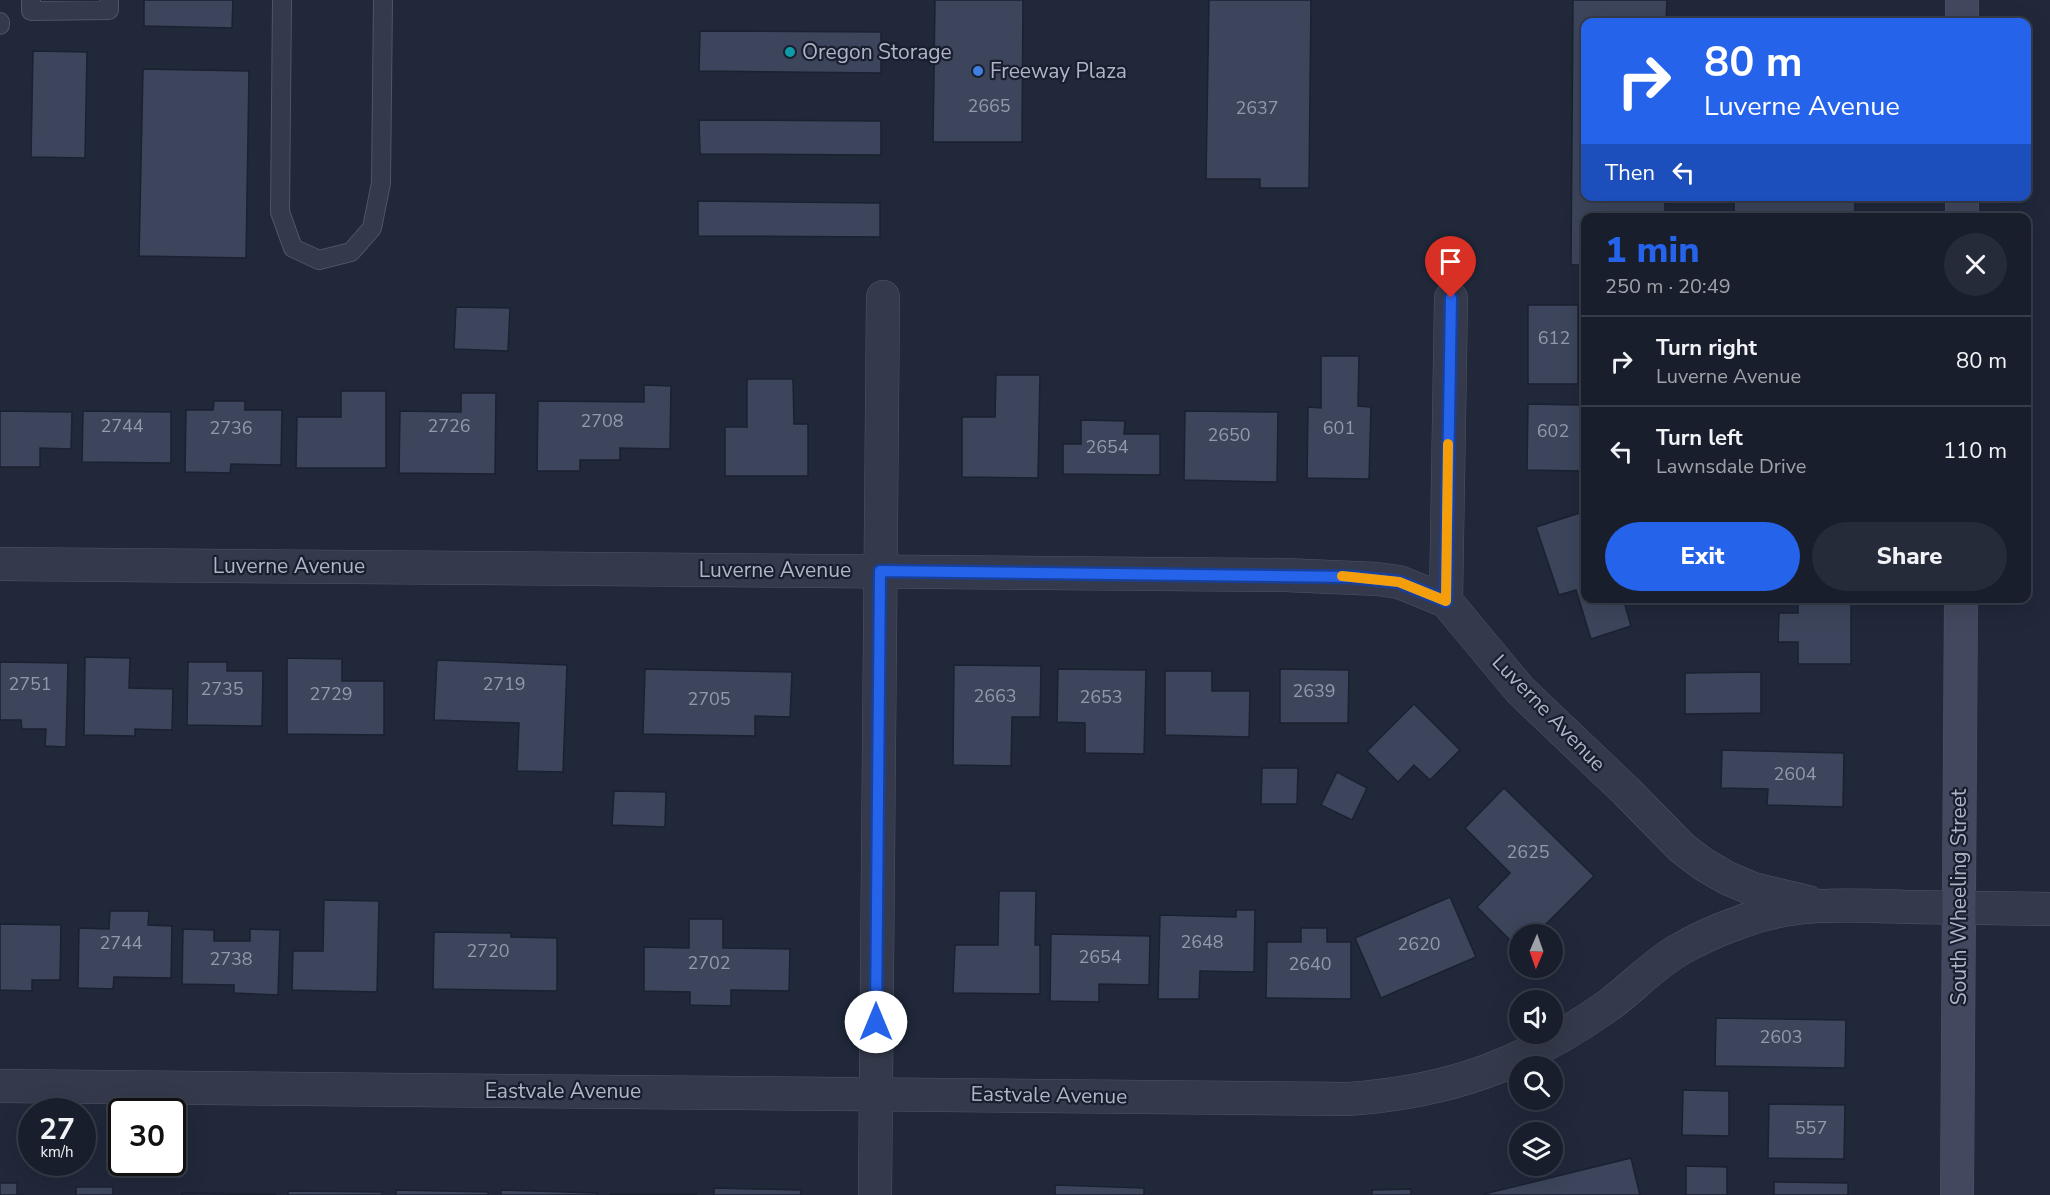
<!DOCTYPE html>
<html lang="en">
<head>
<meta charset="utf-8">
<style>
	body { margin:0; font-family:"Nunito Sans",sans-serif; background:#252b38; color:#f1f3f6; height:100vh; display:flex; flex-direction:column; font-size:22px; white-space:nowrap }
	* { box-sizing:border-box; margin:0 }
	p { font-size:20px; color:#9fa2a9 }
	.icon { flex:none; width:33px; height:33px; fill:none; stroke:currentColor; stroke-width:2; stroke-linecap:round; stroke-linejoin:round }
	.map { position:relative; flex:1; overflow:hidden }
	.side { position:absolute; left:1581px; top:213px; width:450px; height:390px; display:flex; flex-direction:column; background:#181e2c; border-radius:12px; box-shadow:0 6px 24px #0002,0 0 0 2px #363c48 }
	.side>* { flex:none }
	.hud { position:absolute; left:1581px; top:18px; width:450px; height:183px; border-radius:12px; box-shadow:0 6px 24px #0002,0 0 0 2px #363c48; background:#2563eb; color:#fff; overflow:hidden }
	.needle { width:39px; rotate:182deg }
	.buttons { position:absolute; left:1509px; top:924px; display:grid; gap:12px }
	.buttons a { display:grid; place-items:center; width:54px; height:54px; border-radius:50%; background:#181e2c; box-shadow:0 6px 24px #0002,0 0 0 2px #363c48; font-size:30px }
	.speed { position:absolute; left:18px; top:1098px; display:flex; gap:12px; font-size:30px; font-weight:700; text-align:center }
	.speed>* { display:grid; place-content:center; width:78px; height:78px; border-radius:50%; background:#181e2c; box-shadow:0 6px 24px #0002,0 0 0 2px #363c48; line-height:1 }
	.speed small { font-size:15px; font-weight:400 }
	.speed .limit { border:3px solid #111; border-radius:9px; background:#fff; color:#111 }
	.pin { position:absolute; display:grid; place-items:center; width:51px; height:51px; color:#fff; margin:-62px -26px; border-radius:50% 50% 50% 0; rotate:-45deg; box-shadow:0 0 6px #0007 }
	.pin .icon { rotate:45deg }
	.me { position:absolute; width:66px; margin:-33px; rotate:0deg; stroke-linejoin:round; filter:drop-shadow(0 0 4px #0008) }
	.turn { display:flex; align-items:center; gap:21px; height:126px; padding:0 24px; font-size:27px }
	.turn .icon { width:78px; height:78px; stroke-width:2.5 }
	.turn b { display:block; font-size:42px; line-height:51px }
	.then { display:flex; align-items:center; height:57px; padding:0 24px; background:#0003; gap:12px; font-size:22px }
	.round { display:grid; place-items:center; flex:none; width:63px; height:63px; border-radius:32px; background:#252b38 }
	.summary { display:flex; align-items:center; justify-content:space-between; height:102px; padding:0 24px }
	h1 { font-size:36px; font-weight:800; line-height:45px; color:#2563eb }
	.primary-button { display:flex; gap:12px; margin-top:auto; padding:12px 24px }
	.primary-button a { flex:1; height:69px; border-radius:36px; background:#2563eb; color:#fff; font-size:24px; font-weight:800; line-height:69px; text-align:center }
	.primary-button a+a { background:#252b38; color:#f1f3f6 }
	ul { padding:0; list-style:none }
	li { display:flex; align-items:center; gap:18px; height:90px; padding:0 24px; border-top:2px solid #363c48 }
	li div { flex:1 }
	li b { display:block; font-size:22px }
	li em { font-style:normal }
	.map>svg:first-child { display:block }
	.building { fill:#3c455b; stroke:#1b2131; stroke-width:1.5 }
	.lines { fill:none; stroke-linecap:round; stroke-linejoin:round }
	.lane-casing { stroke:#4f5565; stroke-width:20 }
	.street-casing { stroke:#4f5565; stroke-width:34 }
	.secondary-casing { stroke:#4f5565; stroke-width:34 }
	.lane { stroke:#343a4b; stroke-width:18 }
	.street { stroke:#343a4b; stroke-width:33 }
	.secondary { stroke:#42485e; stroke-width:33 }
	.route-casing { stroke:#184099; stroke-width:15 }
	.route { stroke:#2563eb; stroke-width:10 }
	.slow { stroke:#f59e0b; stroke-width:10 }
	.culture-dot { fill:#0f9aa8; stroke:#191f2f; stroke-width:2 }
	.shop-dot { fill:#3f7fe0; stroke:#191f2f; stroke-width:2 }
	.labels { text-anchor:middle; stroke-width:4.5; stroke-linejoin:round; paint-order:stroke }
	.number-label { font-size:18px; fill:#9299ac }
	.poi-label { font-size:21px; fill:#afb5c7; stroke:#191f2f; text-anchor:start }
	.street-label { font-size:21px; fill:#afb5c7; stroke:#191f2f }
</style>
</head>
<body>
<div class="map">
<svg width="2050" height="1195" viewBox="0 0 2050 1195">
	<rect width="100%" height="100%" fill="#20283a"/>
	<g class="building">
		<polygon points="144,0 233,0 232,28 144,26"/>
		<polygon points="935,0 1023,0 1022,142 933,142"/>
		<polygon points="1209,0 1311,0 1309,188 1260,188 1260,179 1206,179"/>
		<polygon points="1573,0 1667,0 1666,22 1586,22 1586,196 1665,196 1665,218 1586,218 1586,265 1571,265"/>
		<polygon points="700,31 881,32 881,73 699,71"/>
		<polygon points="33,51 87,52 85,158 31,157"/>
		<polygon points="143,69 249,71 246,258 139,256"/>
		<polygon points="699,120 881,121 881,155 700,154"/>
		<polygon points="1734,196 1855,196 1855,214 1836,214 1836,218 1734,218"/>
		<polygon points="698,201 880,203 880,237 698,236"/>
		<rect x="1528" y="305" width="50" height="79"/>
		<polygon points="456,307 510,308 508,351 454,349"/>
		<polygon points="1321,356 1359,356 1358,406 1371,407 1369,479 1307,478 1308,407 1321,408"/>
		<polygon points="996,375 1040,375 1038,478 962,477 962,417 995,417"/>
		<polygon points="747,379 793,379 794,424 808,424 808,476 725,476 725,427 747,427"/>
		<polygon points="644,385 671,386 670,449 620,448 620,460 580,460 580,471 537,471 538,401 644,402"/>
		<polygon points="341,391 386,391 386,468 296,468 297,417 341,417"/>
		<polygon points="461,393 496,393 495,474 399,473 400,411 461,412"/>
		<polygon points="214,401 245,401 245,410 282,410 281,465 231,464 230,473 185,472 186,410 213,410"/>
		<polygon points="1528,404 1582,405 1581,471 1527,470"/>
		<polygon points="0,411 72,412 71,449 40,448 40,467 0,467"/>
		<polygon points="83,411 171,412 171,463 82,462"/>
		<polygon points="1185,411 1278,412 1277,482 1184,480"/>
		<polygon points="1081,420 1125,421 1124,434 1160,434 1160,475 1063,474 1063,444 1081,444"/>
		<polygon points="1586,511 1586,598 1623,598 1631,626 1591,639 1576,590 1559,595 1536,527"/>
		<polygon points="1798,598 1851,598 1851,664 1798,664 1798,642 1778,642 1779,613 1798,613"/>
		<polygon points="85,657 130,658 129,688 173,689 172,730 135,729 135,736 84,735"/>
		<polygon points="287,658 342,659 342,681 384,681 384,735 287,734"/>
		<polygon points="437,660 567,665 563,772 517,771 519,723 434,720"/>
		<polygon points="0,662 68,663 66,747 45,746 46,729 22,729 21,720 0,720"/>
		<polygon points="188,662 227,662 227,671 263,671 262,726 187,725"/>
		<polygon points="954,665 1041,666 1040,717 1012,717 1011,766 953,765"/>
		<polygon points="645,669 792,672 790,717 755,716 755,736 643,734"/>
		<polygon points="1058,669 1146,670 1144,754 1085,753 1085,723 1057,722"/>
		<polygon points="1280,669 1349,670 1348,723 1280,723"/>
		<polygon points="1165,671 1212,671 1212,691 1250,691 1249,737 1165,735"/>
		<polygon points="1761,672 1761,713 1685,714 1685,673"/>
		<polygon points="1414,704 1460,750 1430,780 1414,765 1398,782 1367,751"/>
		<polygon points="1722,750 1844,753 1843,807 1767,805 1768,789 1721,788"/>
		<polygon points="1262,768 1298,768 1297,804 1261,804"/>
		<polygon points="1337,772 1367,788 1352,820 1321,805"/>
		<polygon points="1504,788 1594,876 1536,934 1520,934 1520,950 1477,907 1510,873 1465,828"/>
		<polygon points="614,791 666,792 665,827 612,825"/>
		<polygon points="999,891 1036,891 1035,945 1040,945 1040,994 953,993 955,945 998,945"/>
		<polygon points="1450,897 1476,957 1381,998 1355,938"/>
		<polygon points="324,900 379,901 377,992 292,990 293,951 323,951"/>
		<polygon points="1236,910 1255,910 1254,972 1200,971 1199,999 1158,999 1160,915 1236,917"/>
		<polygon points="110,911 149,911 148,925 172,926 171,978 114,977 113,989 78,988 79,928 109,929"/>
		<polygon points="689,919 723,919 723,948 790,949 789,991 731,990 731,1006 690,1005 690,992 644,991 644,947 689,948"/>
		<polygon points="0,924 61,925 60,980 32,980 32,991 0,990"/>
		<polygon points="1301,928 1327,928 1327,942 1351,942 1351,999 1266,998 1267,942 1301,942"/>
		<polygon points="183,929 214,930 214,941 250,941 250,929 280,930 278,995 234,993 234,985 182,984"/>
		<polygon points="434,932 511,933 511,937 557,938 557,991 433,989"/>
		<polygon points="1051,934 1150,936 1149,985 1099,984 1099,1002 1050,1001"/>
		<polygon points="1716,1018 1846,1020 1845,1068 1715,1066"/>
		<polygon points="1683,1090 1729,1091 1729,1136 1682,1135"/>
		<polygon points="1769,1104 1845,1105 1844,1159 1768,1158"/>
		<polygon points="1631,1158 1640,1195 1484,1195 1484,1194"/>
		<polygon points="1686,1166 1727,1167 1727,1195 1686,1195"/>
		<polygon points="1774,1182 1848,1183 1848,1195 1774,1195"/>
		<polygon points="0,1183 17,1183 17,1195 24,1195 0,1195"/>
		<polygon points="1055,1185 1144,1188 1144,1195 1055,1195"/>
		<rect x="76" y="1187" width="37" height="8"/>
		<polygon points="714,1188 801,1190 801,1195 714,1195"/>
		<polygon points="1411,1189 1411,1195 1372,1195 1372,1190"/>
		<polygon points="396,1190 488,1192 488,1195 396,1195"/>
		<polygon points="501,1190 597,1193 597,1195 501,1195"/>
		<polygon points="288,1191 382,1192 382,1195 288,1195"/>
		<polygon points="182,1193 275,1194 275,1195 182,1195"/>
		<rect x="610" y="1194" width="87" height="1"/>
	</g>
	<g class="lines">
		<g class="lane-casing">
			<g id="lane">
				<polyline points="31,0 31,11 109,10 109,0"/>
				<polyline points="282,0 280,212 293,248 319,260 351,252 372,228 381,183 383,0"/>
				<polyline points="0,22 0,25"/>
			</g>
		</g>
		<g class="street-casing">
			<g id="street">
				<polyline points="0,564 1285,575 1377,579 1399,582 1446,601 1520,690 1626,791 1682,848 1703,864 1727,878 1753,889 1808,902"/>
				<polyline points="1446,601 1451,298"/>
				<path d="M0,1086L1348,1099C1450,1092 1526,1064 1609,1005C1632,988 1652,966 1677,951C1697,939 1720,929 1743,921C1796,901 1853,905 1909,907C1956,908 2003,908 2050,909"/>
				<polyline points="875,1195 883,297"/>
			</g>
		</g>
		<g class="secondary-casing">
			<g id="secondary">
				<polyline points="1962,0 1962,22"/>
				<polyline points="1962,196 1962,218"/>
				<polyline points="1957,1195 1961,598"/>
			</g>
		</g>
		<use href="#lane" class="lane"/>
		<use href="#street" class="street"/>
		<use href="#secondary" class="secondary"/>
	</g>
	<g class="lines">
		<g class="route-casing">
			<polyline id="route" points="876,1022 880,571 1352,577 1399,582 1446,601 1451,298"/>
		</g>
		<use href="#route" class="route"/>
		<polyline class="slow" points="1342,576 1399,582 1446,601 1448,444"/>
	</g>
	<circle class="culture-dot" cx="790" cy="52" r="6"/>
	<circle class="shop-dot" cx="978" cy="71" r="6"/>
	<g class="labels">
		<g class="number-label">
			<text x="989" y="112">2665</text>
			<text x="1257" y="114">2637</text>
			<text x="1554" y="344">612</text>
			<text x="602" y="427">2708</text>
			<text x="122" y="432">2744</text>
			<text x="449" y="432">2726</text>
			<text x="231" y="434">2736</text>
			<text x="1339" y="434">601</text>
			<text x="1553" y="437">602</text>
			<text x="1229" y="441">2650</text>
			<text x="1107" y="453">2654</text>
			<text x="30" y="690">2751</text>
			<text x="504" y="690">2719</text>
			<text x="222" y="695">2735</text>
			<text x="1314" y="697">2639</text>
			<text x="331" y="700">2729</text>
			<text x="995" y="702">2663</text>
			<text x="1101" y="703">2653</text>
			<text x="709" y="705">2705</text>
			<text x="1795" y="780">2604</text>
			<text x="1528" y="858">2625</text>
			<text x="1202" y="948">2648</text>
			<text x="121" y="949">2744</text>
			<text x="1419" y="950">2620</text>
			<text x="488" y="957">2720</text>
			<text x="1100" y="963">2654</text>
			<text x="231" y="965">2738</text>
			<text x="709" y="969">2702</text>
			<text x="1310" y="970">2640</text>
			<text x="1781" y="1043">2603</text>
			<text x="1811" y="1134">557</text>
		</g>
		<g class="poi-label">
			<text x="802" y="59">Oregon Storage</text>
			<text x="990" y="78">Freeway Plaza</text>
		</g>
		<g class="street-label">
			<text x="289" y="573">Luverne Avenue</text>
			<text x="775" y="577">Luverne Avenue</text>
			<text transform="translate(1549 713) rotate(46)" y="7">Luverne Avenue</text>
			<text transform="translate(1959 897) rotate(-90)" y="7">South Wheeling Street</text>
			<text x="563" y="1098">Eastvale Avenue</text>
			<text transform="translate(1049 1095) rotate(1)" y="7">Eastvale Avenue</text>
		</g>
	</g>
</svg>
<div class="buttons">
<a><svg class="needle" viewBox="-14 -14 28 28"><path d="M0-13l5 13h-10z" fill="#e53935"/><path d="M0 13l5-13h-10z" fill="#9fa2a9"/></svg></a>
<a><svg class="icon" aria-label="sound" viewBox="0 0 24 24"><path d="M4 9h4l5-4v14l-5-4H4zM17 9q2 3 0 6"/></svg></a>
<a><svg class="icon" aria-label="search" viewBox="0 0 24 24"><circle cx="10" cy="10" r="6"/><path d="M15 15l6 6"/></svg></a>
<a><svg class="icon" aria-label="layers" viewBox="0 0 24 24"><path d="M12 4l9 5-9 5-9-5zM3 14l9 5 9-5"/></svg></a>
</div>
<div class="speed"><div>27<small>km/h</small></div><div class="limit">30</div></div>
<div class="pin" style="left:1451px;top:298px;background:#d93025"><svg class="icon" aria-label="arrive" viewBox="0 0 24 24"><path d="M6 21V4h12l-3 4 3 4H6"/></svg></div>
<svg class="me" style="left:876px;top:1022px" viewBox="-20 -20 40 40"><circle r="19" fill="#fff"/><path d="M0-13L10 11 0 6-10 11z" fill="#2563eb"/></svg>
<div class="hud">
<div class="turn"><svg class="icon" aria-label="right" viewBox="0 0 24 24"><path d="M7 20v-9h11M14 6l5 5-5 5"/></svg><div><b>80 m</b>Luverne Avenue</div></div>
<div class="then">Then<svg class="icon" aria-label="left" viewBox="0 0 24 24"><path d="M17 20v-9H6M10 6l-5 5 5 5"/></svg></div>
</div>
<section class="side">
<div class="summary"><div><h1>1 min</h1><p>250 m · 20:49</p></div><a class="round"><svg class="icon" aria-label="close" viewBox="0 0 24 24"><path d="M6 6l12 12M18 6L6 18"/></svg></a></div>
<ul>
<li><svg class="icon" aria-label="right" viewBox="0 0 24 24"><path d="M7 20v-9h11M14 6l5 5-5 5"/></svg><div><b>Turn right</b><p>Luverne Avenue</p></div><em>80 m</em></li>
<li><svg class="icon" aria-label="left" viewBox="0 0 24 24"><path d="M17 20v-9H6M10 6l-5 5 5 5"/></svg><div><b>Turn left</b><p>Lawnsdale Drive</p></div><em>110 m</em></li>
</ul>
<div class="primary-button"><a>Exit</a><a>Share</a></div>
</section>
</div>
</body>
</html>
